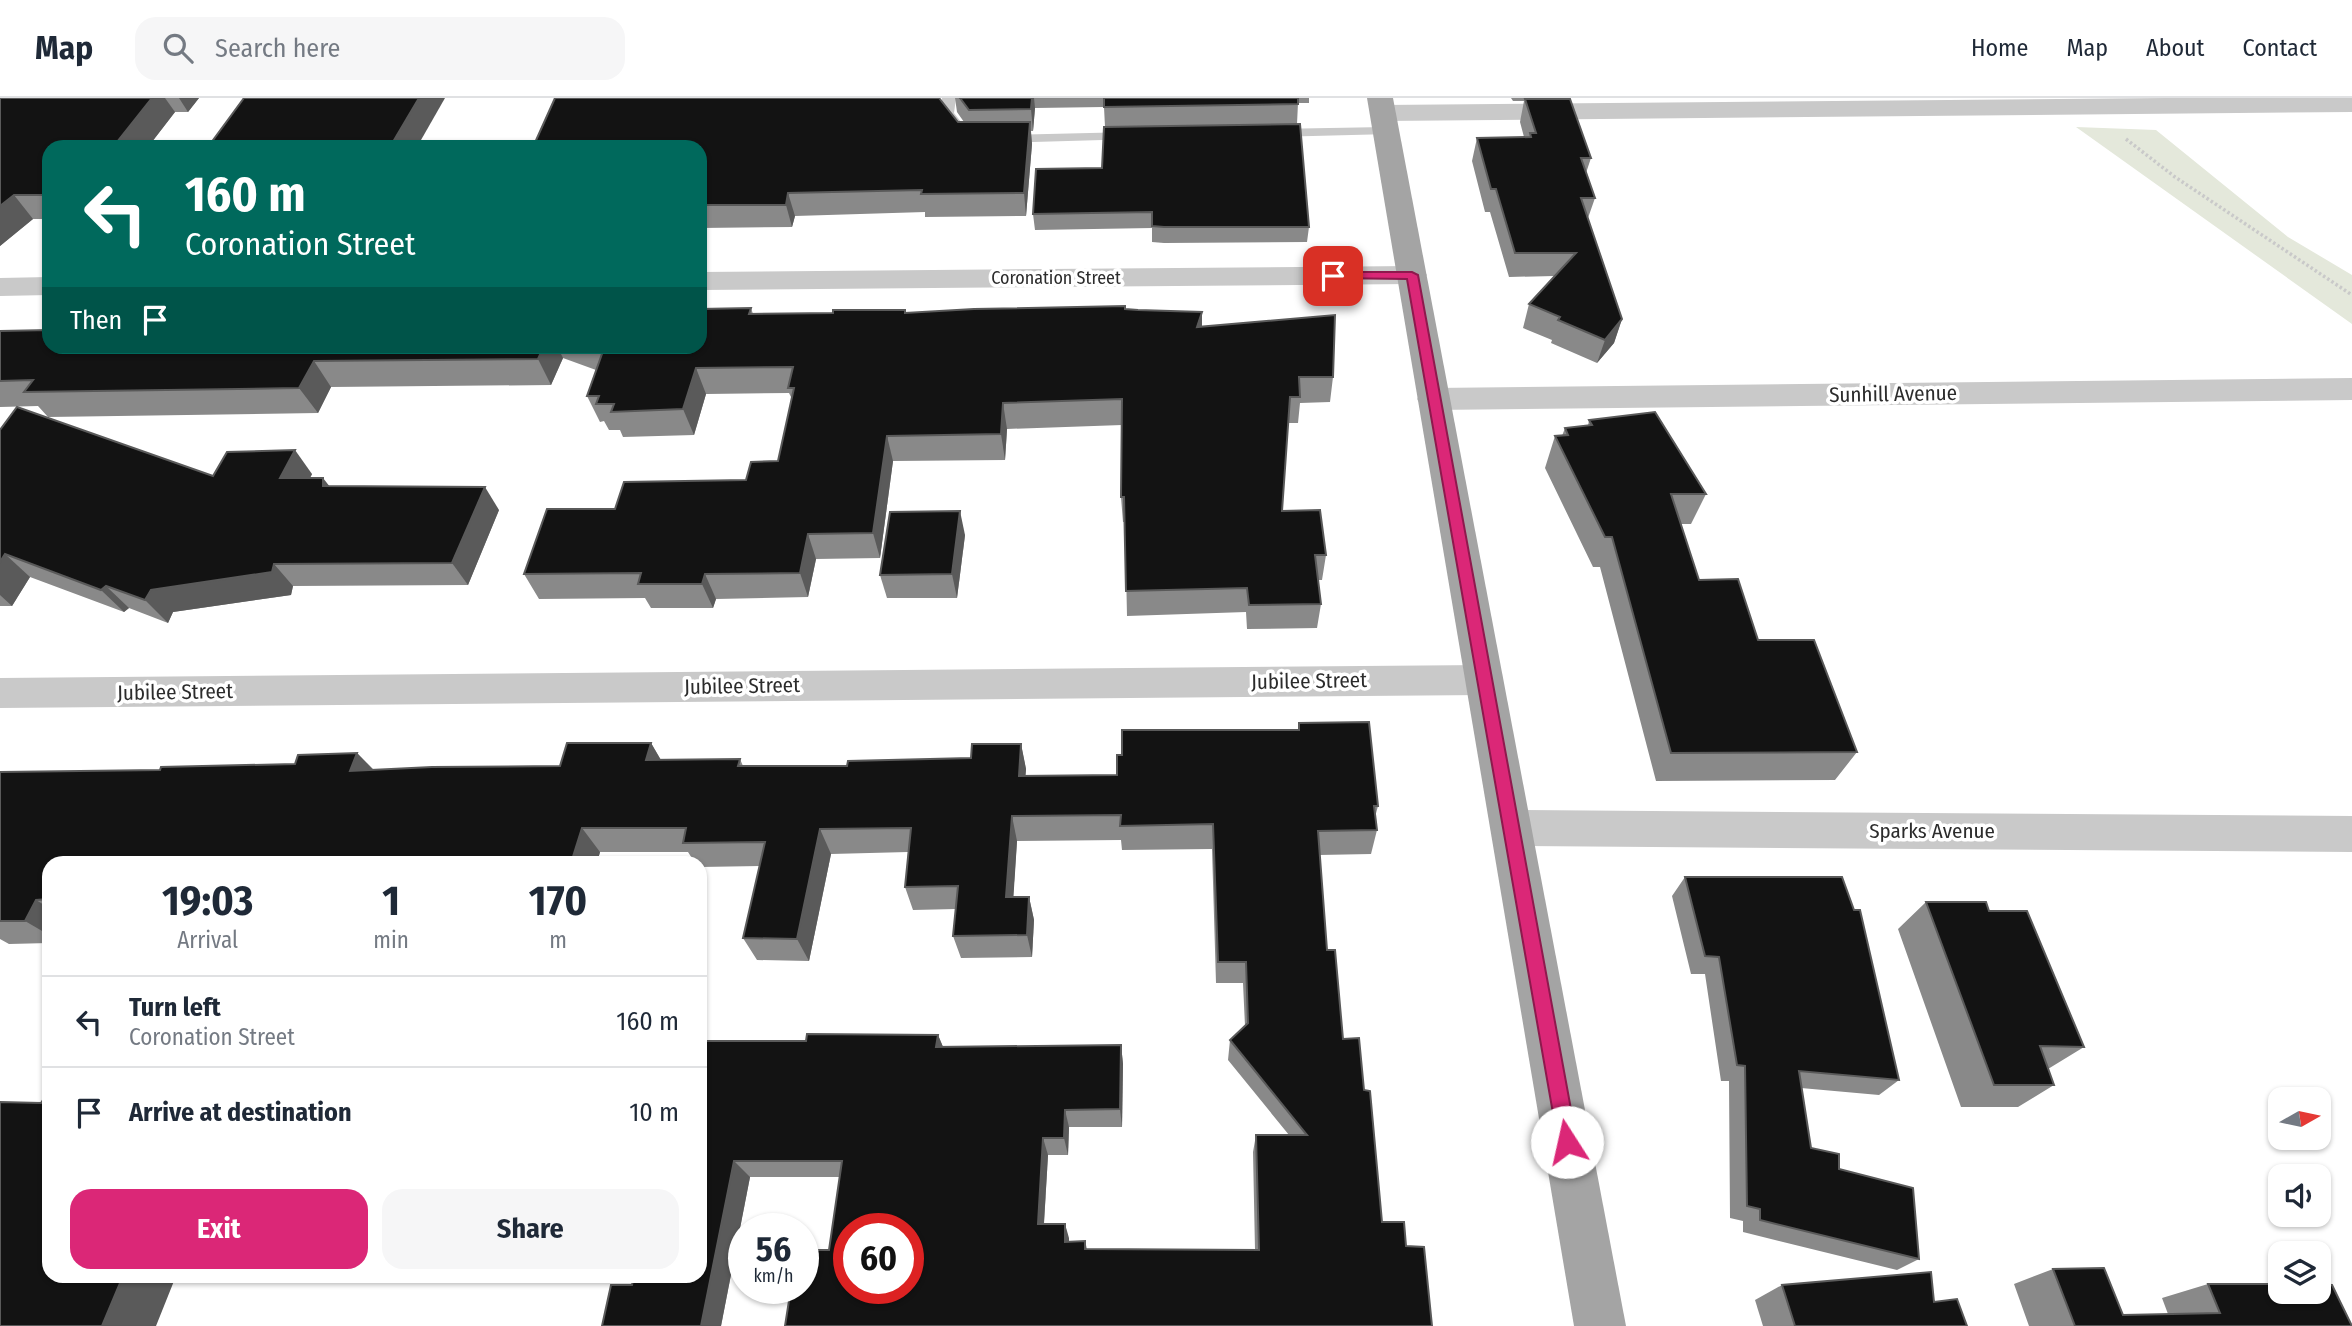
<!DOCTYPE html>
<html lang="en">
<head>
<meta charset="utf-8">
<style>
	body { margin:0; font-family:"Fira Sans Condensed",sans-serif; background:#f6f6f7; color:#1f2937; height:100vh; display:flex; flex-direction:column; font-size:26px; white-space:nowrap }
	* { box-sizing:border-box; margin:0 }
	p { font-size:23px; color:#747a83 }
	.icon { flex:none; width:38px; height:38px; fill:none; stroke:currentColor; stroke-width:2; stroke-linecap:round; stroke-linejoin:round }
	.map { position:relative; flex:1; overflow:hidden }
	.details { position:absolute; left:42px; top:758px; width:665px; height:427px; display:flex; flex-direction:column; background:#fff; border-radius:21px; box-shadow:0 2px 5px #0004 }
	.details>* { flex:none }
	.top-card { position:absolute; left:42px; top:42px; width:665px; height:214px; border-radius:21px; box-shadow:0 2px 5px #0004; background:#00695c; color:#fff; overflow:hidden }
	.needle { width:46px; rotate:81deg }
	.tools { position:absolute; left:2268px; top:989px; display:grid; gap:14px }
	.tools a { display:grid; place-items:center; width:63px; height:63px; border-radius:14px; background:#fff; box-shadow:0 2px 5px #0004; font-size:35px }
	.speed { position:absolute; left:728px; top:1115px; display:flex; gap:14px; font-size:35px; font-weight:700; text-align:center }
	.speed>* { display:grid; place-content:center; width:91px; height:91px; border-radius:50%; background:#fff; box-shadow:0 2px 5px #0004; line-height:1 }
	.speed small { font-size:18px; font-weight:400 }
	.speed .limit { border:10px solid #d22; background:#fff; color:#111 }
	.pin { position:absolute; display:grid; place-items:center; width:60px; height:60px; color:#fff; margin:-30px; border-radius:14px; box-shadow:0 4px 10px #0006 }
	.me { position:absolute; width:77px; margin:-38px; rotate:350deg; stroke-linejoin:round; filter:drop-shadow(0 0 5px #0008) }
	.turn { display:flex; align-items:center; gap:24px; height:147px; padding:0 28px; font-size:32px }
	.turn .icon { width:91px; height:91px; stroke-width:2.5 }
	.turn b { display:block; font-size:49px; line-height:60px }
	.then { display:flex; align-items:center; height:66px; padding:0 28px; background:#0003; gap:14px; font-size:26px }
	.eta { display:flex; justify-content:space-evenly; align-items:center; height:119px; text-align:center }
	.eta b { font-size:42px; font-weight:700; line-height:49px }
	.cta { display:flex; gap:14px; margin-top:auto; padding:14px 28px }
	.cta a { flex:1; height:80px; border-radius:21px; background:#db2777; color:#fff; font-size:28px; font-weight:700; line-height:80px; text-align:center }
	.cta a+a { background:#f6f6f7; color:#1f2937 }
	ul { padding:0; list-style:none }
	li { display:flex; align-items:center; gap:21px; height:91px; padding:0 28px; border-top:2px solid #e0e1e3 }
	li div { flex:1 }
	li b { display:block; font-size:26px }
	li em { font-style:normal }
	header { display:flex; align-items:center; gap:42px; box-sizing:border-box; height:98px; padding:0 35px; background:#fff; border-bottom:2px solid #e0e1e3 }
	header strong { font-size:33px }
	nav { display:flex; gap:38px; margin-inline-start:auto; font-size:24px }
	.search { width:490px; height:63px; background:#f6f6f7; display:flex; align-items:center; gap:18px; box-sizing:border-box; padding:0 24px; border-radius:21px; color:#747a83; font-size:26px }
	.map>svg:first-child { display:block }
	.green { fill:#e4e8db }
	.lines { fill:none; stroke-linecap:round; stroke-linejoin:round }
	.path { stroke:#c9c9c9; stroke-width:3.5; stroke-dasharray:2.5 2.5; stroke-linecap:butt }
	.service { fill:#c9c9c9; fill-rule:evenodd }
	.minor { fill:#c9c9c9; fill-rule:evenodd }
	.primary { fill:#a4a4a4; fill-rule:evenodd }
	.wall { fill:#898989; fill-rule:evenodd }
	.shaded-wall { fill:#5a5a5a }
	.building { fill:#131313; stroke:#5a5a5a; stroke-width:2; fill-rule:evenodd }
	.route { fill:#db2777; stroke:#8e194d; stroke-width:2 }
	.labels { text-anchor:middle; stroke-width:7; stroke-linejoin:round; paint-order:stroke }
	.far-street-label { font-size:18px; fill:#2c2c2c; stroke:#fff }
	.street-label { font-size:21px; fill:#2c2c2c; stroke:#fff }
</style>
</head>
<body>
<header>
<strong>Map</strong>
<div class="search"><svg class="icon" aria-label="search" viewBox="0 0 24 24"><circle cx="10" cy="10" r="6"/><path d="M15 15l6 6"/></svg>Search here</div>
<nav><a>Home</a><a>Map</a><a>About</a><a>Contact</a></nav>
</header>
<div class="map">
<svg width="2352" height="1228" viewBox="0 0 2352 1228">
	<rect width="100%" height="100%" fill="#fff"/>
	<polygon class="green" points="2076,29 2156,32 2288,139 2352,177 2352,226"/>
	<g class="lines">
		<polyline class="path" points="2126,41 2175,79 2352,197"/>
		<g class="service">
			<polygon points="942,0 956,0 954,15 968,33 966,36 956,36 940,15"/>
			<polygon points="1386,29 1393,33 1391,36 1273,39 1266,35 1273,31"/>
			<polygon points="1132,34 1139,38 1137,41 1003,45 996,41 1003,37"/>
		</g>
		<g class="minor">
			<polygon points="2165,0 2352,0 2352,14 1383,23 1374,21 1370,15 1374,9 1383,7"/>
			<polygon points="1412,168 1422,171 1427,177 1422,183 1412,186 700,192 700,174"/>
			<polygon points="49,179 49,197 0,198 0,180"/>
			<polygon points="2352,280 2352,302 1433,312 1422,309 1417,301 1422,293 1433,290"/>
			<polygon points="1484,567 1497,571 1503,582 1497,593 1484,597 0,610 0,580"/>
			<polygon points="1511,712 2352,718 2352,754 1511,748 1497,743 1491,730 1497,717"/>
		</g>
		<polygon class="primary" points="1367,0 1393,0 1626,1228 1574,1228"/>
	</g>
	<g class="wall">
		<polygon points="0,0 199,0 188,14 175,14 148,49 49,49 49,121 33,121 0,148"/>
		<polygon points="955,0 1309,0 1309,5 1298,5 1297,26 1309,129 1307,144 1164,145 1152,144 1152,130 1035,132 1033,116 1102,70 1105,29 1104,9 1035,10 1033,33 1031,33 1032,46 1026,118 925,119 925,114 795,118 792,129 700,130 700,49 940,1 958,24 964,24 957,14"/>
		<polygon points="1511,0 1557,0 1591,60 1586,75 1595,100 1588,120 1622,221 1614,245 1597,265 1551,245 1552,242 1523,230 1529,206 1554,178 1509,179 1490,114 1485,114 1472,63 1477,40 1524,39 1520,24 1524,3 1513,3"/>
		<polygon points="751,210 753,216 906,215 1125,211 1202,228 1333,279 1330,304 1300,305 1298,325 1288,325 1282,413 1326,457 1322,482 1318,482 1321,506 1317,530 1247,531 1246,514 1127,518 1125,424 1123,424 1121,399 1122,327 1007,331 1005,362 893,363 880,460 816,461 808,499 716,501 713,510 651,510 645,500 539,501 524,476 615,411 746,382 778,363 792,301 789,295 706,296 694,337 623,339 620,332 609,332 604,323 600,324 587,298 596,272 563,260 551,287 331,289 318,315 48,319 38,308 0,309 0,233 49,248 700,248"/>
		<polygon points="1589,322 1706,396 1691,426 1681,426 1699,482 1758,542 1857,654 1835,682 1656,683 1600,469 1593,469 1545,370 1555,338 1562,338 1565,330 1588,328"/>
		<polygon points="0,332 213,378 312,376 310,380 329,388 499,412 468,487 293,488 291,497 173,514 168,525 129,510 124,514 30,479 12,508 0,508"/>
		<polygon points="965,437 957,500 887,500 880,477"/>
		<path d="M1369,624L1378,708L1375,719L1377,732L1371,756L1319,757L1327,852H1335L1343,941L1359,940L1364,992L1370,993L1382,1124H1404L1406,1148L1424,1149L1432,1228H785L791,1190H803V1179H813L816,1152H829L840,1079H750L721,1228H602L611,1187H632L634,1178H700V943H806L807,936L938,937L943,949L1121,947L1123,966L1122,1029H1069L1068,1057H1048L1044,1126H1065L1069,1144L1085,1143L1087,1151L1255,1152L1253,1054L1256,1037H1289L1228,962L1230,942L1245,928L1243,885H1216L1212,751L1122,752L1121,742L1017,743L1013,799H1029L1034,822L1032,859L961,860L953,838L956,811L913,812L905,789L908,754L831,756L809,863L757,862L743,840L760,768L700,769V765H695L688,754H600L597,765H49V845L9,846L0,841V674L160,672L161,669L295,666L298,657L357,655L374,672L432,669L560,668L567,645H651L661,662L740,661L743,668H847L848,663L971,660L972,646H1021L1026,671L1025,678L1117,677V657H1122V632H1298L1299,625ZM849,1130H908V1190H849Z"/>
		<polygon points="1685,779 1899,982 1879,997 1801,990 1811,1050 1839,1071 1919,1161 1897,1172 1743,1134 1743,1123 1730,1120 1729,983 1721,983 1705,876 1691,876 1672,798"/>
		<polygon points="1926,804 1989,813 2084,949 2048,971 2054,987 2018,1009 1961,1009 1898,831"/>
		<polygon points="2053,1171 2123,1217 2168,1216 2162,1200 2208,1186 2352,1228 2029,1228 2014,1186"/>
		<polygon points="1782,1187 1934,1204 1967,1228 1763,1228 1755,1202"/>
	</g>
	<g class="shaded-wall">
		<polygon points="152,0 165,0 175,14 148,49 113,49"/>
		<polygon points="179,0 199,0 188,14"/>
		<polygon points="419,0 445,0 417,49 390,49"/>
		<polygon points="1032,0 1034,0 1035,10 1033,33 1031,11"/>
		<polygon points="1030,24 1032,46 1026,118 1024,95"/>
		<polygon points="788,95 795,118 792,129 786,107"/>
		<polygon points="14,97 33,121 0,148 0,108"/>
		<polygon points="1202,214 1202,240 1197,229"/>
		<polygon points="1622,221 1614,245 1597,265 1605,242"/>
		<polygon points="544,248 557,248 563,260 551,287 538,261"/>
		<polygon points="314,263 331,289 318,315 299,290"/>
		<polygon points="696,270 706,296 694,337 683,311"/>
		<polygon points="1003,305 1007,331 1005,362 1001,336"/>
		<polygon points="887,338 893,363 880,460 873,435"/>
		<polygon points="295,352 312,376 298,403 280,380"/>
		<polygon points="323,380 341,403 323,388"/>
		<polygon points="485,389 499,412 468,487 452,465"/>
		<polygon points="960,413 965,437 957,500 952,476"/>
		<polygon points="808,436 816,461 808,499 800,475"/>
		<polygon points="5,456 30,479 12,508 0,497 0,464"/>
		<polygon points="274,466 293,488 291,497 173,514 168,525 145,502 151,492"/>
		<polygon points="705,476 716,501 713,510 702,486"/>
		<polygon points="106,488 129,510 124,514 101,492"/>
		<polygon points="651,645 666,671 646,662"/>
		<polygon points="1021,646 1026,671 1024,703 1019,678"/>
		<polygon points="357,655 381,680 350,673"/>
		<polygon points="1012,718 1017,743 1012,822 1006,799"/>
		<polygon points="582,730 600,754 597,765 571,765"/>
		<polygon points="820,731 831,756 809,863 797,841"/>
		<polygon points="1029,799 1034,822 1032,859 1027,837"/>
		<polygon points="36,802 49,810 49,837 25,823"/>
		<polygon points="938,937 946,956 936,949"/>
		<polygon points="1121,947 1123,966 1122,1029 1120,1011"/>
		<polygon points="1065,1012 1069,1029 1068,1057 1064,1040"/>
		<polygon points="1043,1040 1048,1057 1043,1140 1038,1126"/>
		<polygon points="734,1063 750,1079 721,1228 701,1228"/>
		<polygon points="1065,1126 1069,1140 1069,1158 1065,1144"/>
		<polygon points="123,1178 176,1178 156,1228 102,1228"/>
	</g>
	<g class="building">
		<polygon points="0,0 152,0 113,49 49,49 49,97 14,97 0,108"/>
		<polygon points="244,0 419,0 390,49 208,49"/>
		<polygon points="555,0 939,0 958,24 1030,24 1024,95 921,96 922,92 788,95 786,107 700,107 700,49 533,49"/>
		<polygon points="960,0 1032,0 1031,11 969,12"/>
		<polygon points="1104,0 1298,0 1298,6 1104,9"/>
		<polygon points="1525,1 1570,1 1591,60 1581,60 1595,100 1581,100 1622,221 1605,242 1558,222 1560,219 1529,206 1576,155 1515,155 1496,91 1491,91 1477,40 1531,39 1530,35 1536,35"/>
		<polygon points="1300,26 1309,129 1164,129 1152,128 1152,114 1033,116 1036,71 1102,70 1104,29"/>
		<polygon points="1125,208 1125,211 1138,212 1202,214 1197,229 1335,217 1333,279 1299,279 1300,299 1290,299 1282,413 1320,412 1326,457 1315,457 1321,506 1249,507 1247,490 1126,493 1124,399 1121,399 1122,301 1003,305 1001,336 887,338 873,435 808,436 800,475 705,476 702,486 638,486 641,475 524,476 547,411 615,411 624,384 746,382 751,364 778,363 794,290 788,290 793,269 696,270 683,311 611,314 614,306 596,306 599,298 587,298 603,253 590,248 700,248 700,211 751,210 749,216 833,215 833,212 905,212 905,215 974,211"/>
		<polygon points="49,232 49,248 544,248 538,261 314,263 299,290 24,294 33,282 0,283 0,233"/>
		<polygon points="17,309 213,378 227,354 295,352 280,380 323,380 323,388 485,389 452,465 274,466 272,474 151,492 145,502 106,488 101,492 5,456 0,464 0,332"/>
		<polygon points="1655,314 1706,396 1671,396 1699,482 1738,481 1758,542 1814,542 1857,654 1671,655 1612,439 1605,439 1555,338 1568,337 1565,330 1592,327 1589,322"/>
		<polygon points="960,413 952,476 880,477 890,414"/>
		<path d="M1369,624L1378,708H1374L1377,732L1318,733L1327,852H1335L1343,941L1359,940L1364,992L1370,993L1382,1124H1404L1406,1148L1424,1149L1432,1228H785L791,1190H803V1179H813L816,1152H829L842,1063H734L701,1228H602L611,1187H632L634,1178H700V943H806L807,936L938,937L936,949L1121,947L1120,1011L1065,1012L1064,1040H1043L1038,1126H1065V1144L1085,1143V1151L1259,1152L1256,1037H1307L1230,942L1248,925L1246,864H1218L1213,726L1120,728L1121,717L1012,718L1006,799H1029L1027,837L953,838L958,788L905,789L911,730L820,731L797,841L743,840L765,744L683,745L686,730H582L571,765H49V801L36,802L25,823H0V674L160,672L161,669L295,666L298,657L357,655L350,673L432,669L560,668L567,645H651L646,662L740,661L738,668H847L848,663L971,660L972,646H1021L1019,678L1117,677V657H1122V632H1299V625ZM849,1130H908V1190H849Z"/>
		<polygon points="1685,779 1842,779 1854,812 1860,812 1899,982 1799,973 1811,1050 1839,1056 1839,1071 1913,1090 1919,1161 1760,1122 1760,1111 1747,1108 1745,968 1737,967 1719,859 1705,858"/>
		<polygon points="1926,804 1986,804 1989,813 2027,813 2084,949 2040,948 2054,987 1994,987"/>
		<polygon points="43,1002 49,1002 49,1178 123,1178 102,1228 0,1228 0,1004 41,1005"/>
		<polygon points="2104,1170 2123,1217 2220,1215 2208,1186 2280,1186 2280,1194 2319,1194 2319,1186 2332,1187 2352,1228 2075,1228 2053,1171"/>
		<polygon points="1931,1174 1934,1204 1957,1201 1967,1228 1795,1228 1782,1187"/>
	</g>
	<polygon class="route" points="1333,174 1412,174 1418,177 1577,1044 1574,1051 1567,1054 1561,1051 1558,1044 1407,181 1328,180 1327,178"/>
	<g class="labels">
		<g class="far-street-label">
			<text x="1056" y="186">Coronation Street</text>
		</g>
		<g class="street-label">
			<text transform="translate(1893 296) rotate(-1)" y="7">Sunhill Avenue</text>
			<text transform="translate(1309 583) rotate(-1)" y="7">Jubilee Street</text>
			<text transform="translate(742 588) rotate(-1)" y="7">Jubilee Street</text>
			<text transform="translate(175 594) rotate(-1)" y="7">Jubilee Street</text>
			<text x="1932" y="740">Sparks Avenue</text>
		</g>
	</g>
</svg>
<div class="tools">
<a><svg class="needle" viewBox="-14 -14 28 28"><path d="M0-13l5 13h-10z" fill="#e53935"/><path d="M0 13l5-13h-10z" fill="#747a83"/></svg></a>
<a><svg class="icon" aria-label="sound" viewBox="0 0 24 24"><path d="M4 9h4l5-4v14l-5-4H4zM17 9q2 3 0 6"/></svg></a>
<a><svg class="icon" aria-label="layers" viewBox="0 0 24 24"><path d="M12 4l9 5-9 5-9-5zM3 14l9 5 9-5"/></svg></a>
</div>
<div class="speed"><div>56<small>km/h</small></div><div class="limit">60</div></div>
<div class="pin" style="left:1333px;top:178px;background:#d93025"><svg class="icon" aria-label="arrive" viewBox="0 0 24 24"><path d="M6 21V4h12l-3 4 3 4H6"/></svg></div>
<svg class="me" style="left:1567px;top:1044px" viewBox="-20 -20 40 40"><circle r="19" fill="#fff"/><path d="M0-13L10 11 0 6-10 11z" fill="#db2777"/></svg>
<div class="top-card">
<div class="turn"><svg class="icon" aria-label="left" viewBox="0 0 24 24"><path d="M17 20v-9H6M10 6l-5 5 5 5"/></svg><div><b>160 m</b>Coronation Street</div></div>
<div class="then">Then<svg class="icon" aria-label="arrive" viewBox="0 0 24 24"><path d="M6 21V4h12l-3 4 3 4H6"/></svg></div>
</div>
<section class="details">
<div class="eta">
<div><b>19:03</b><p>Arrival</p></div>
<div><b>1</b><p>min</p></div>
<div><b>170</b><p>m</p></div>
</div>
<ul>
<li><svg class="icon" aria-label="left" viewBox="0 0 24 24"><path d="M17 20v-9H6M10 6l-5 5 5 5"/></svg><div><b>Turn left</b><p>Coronation Street</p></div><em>160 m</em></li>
<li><svg class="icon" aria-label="arrive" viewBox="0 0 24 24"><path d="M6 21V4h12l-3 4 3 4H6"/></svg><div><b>Arrive at destination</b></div><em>10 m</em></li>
</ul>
<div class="cta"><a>Exit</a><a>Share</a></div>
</section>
</div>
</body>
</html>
